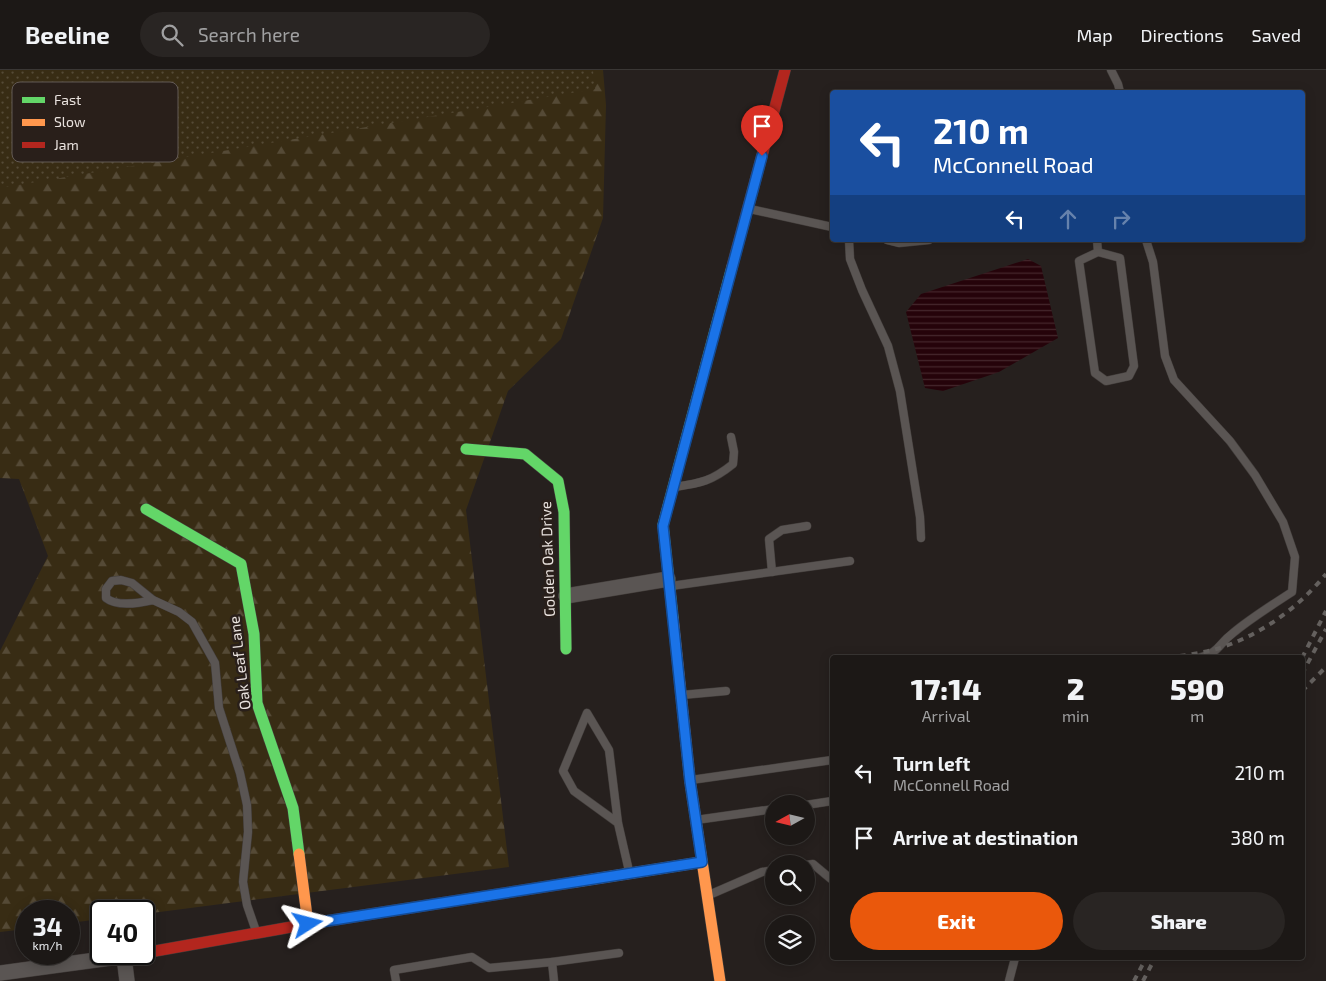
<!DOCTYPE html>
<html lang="en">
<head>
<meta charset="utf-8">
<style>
	body { margin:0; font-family:"Exo 2",sans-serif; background:#292523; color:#f1f3f6; height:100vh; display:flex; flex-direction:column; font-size:19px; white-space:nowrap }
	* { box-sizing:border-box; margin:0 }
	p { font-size:16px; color:#a0a0a1 }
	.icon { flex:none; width:28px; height:28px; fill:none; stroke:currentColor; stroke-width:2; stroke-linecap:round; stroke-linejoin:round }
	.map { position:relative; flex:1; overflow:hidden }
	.drawer { position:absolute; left:830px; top:585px; width:475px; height:305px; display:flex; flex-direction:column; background:#1c1816; border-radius:5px; box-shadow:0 2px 12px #0003,0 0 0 1px #3a3735 }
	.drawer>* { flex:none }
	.guide { position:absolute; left:830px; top:20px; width:475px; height:152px; border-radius:5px; box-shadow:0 2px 12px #0003,0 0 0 1px #3a3735; background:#1a4fa0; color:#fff; overflow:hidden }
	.needle { width:32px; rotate:262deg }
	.tools { position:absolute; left:765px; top:725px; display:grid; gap:10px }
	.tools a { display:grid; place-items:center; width:50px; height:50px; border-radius:50%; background:#1c1816; box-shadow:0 2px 12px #0003,0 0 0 1px #3a3735; font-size:25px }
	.speed { position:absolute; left:15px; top:830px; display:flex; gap:10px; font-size:25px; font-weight:700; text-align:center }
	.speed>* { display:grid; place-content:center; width:65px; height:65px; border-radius:50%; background:#1c1816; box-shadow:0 2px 12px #0003,0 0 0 1px #3a3735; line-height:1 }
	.speed small { font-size:12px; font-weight:400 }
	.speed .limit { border:2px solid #111; border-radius:8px; background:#fff; color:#111 }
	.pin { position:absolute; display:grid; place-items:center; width:42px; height:42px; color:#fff; margin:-51px -21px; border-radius:50% 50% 50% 0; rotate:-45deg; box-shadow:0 0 5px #0007 }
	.pin .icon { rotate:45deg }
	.me { position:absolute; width:55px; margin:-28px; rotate:81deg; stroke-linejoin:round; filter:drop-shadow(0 0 4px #0008) }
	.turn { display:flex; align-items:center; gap:18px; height:105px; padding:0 20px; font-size:22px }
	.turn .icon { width:65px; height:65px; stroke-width:2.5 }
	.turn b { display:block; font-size:35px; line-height:42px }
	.lanes { display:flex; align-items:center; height:48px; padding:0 20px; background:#0003; justify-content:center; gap:25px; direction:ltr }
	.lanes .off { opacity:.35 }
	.eta { display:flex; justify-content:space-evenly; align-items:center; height:85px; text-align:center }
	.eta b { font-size:30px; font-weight:800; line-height:35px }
	.primary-button { display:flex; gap:10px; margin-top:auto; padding:10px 20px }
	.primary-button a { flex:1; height:58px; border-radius:30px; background:#ea580c; color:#fff; font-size:20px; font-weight:800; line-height:58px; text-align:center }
	.primary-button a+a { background:#292523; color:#f1f3f6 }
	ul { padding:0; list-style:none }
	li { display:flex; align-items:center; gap:15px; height:65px; padding:0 20px }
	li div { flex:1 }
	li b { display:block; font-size:19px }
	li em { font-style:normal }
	header { display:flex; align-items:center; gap:30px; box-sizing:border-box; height:70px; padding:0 25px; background:#1c1816; border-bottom:1px solid #3a3735 }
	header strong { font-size:24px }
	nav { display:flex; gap:28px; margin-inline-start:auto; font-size:18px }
	.search { width:350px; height:45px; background:#292523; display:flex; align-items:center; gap:12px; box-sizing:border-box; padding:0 18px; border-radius:28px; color:#a0a0a1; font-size:19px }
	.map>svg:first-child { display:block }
	.forest { fill:url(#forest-firs) }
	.park { fill:url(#park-dots) }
	.water { fill:url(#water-rules) }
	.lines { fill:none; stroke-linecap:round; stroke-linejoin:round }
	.lane-casing { stroke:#423d3b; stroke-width:9 }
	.street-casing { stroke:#423d3b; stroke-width:16 }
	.fast-casing { stroke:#423d3b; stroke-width:12 }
	.slow-casing { stroke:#423d3b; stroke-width:12 }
	.jam-casing { stroke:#423d3b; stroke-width:12 }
	.lane { stroke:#5a5553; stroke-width:8 }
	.street { stroke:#5a5553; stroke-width:15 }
	.fast { stroke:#63d668; stroke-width:11 }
	.slow { stroke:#ff974d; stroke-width:11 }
	.jam { stroke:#b3261e; stroke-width:11 }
	.rail { stroke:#64605e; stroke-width:4; stroke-dasharray:6 6; stroke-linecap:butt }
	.route-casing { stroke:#114b97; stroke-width:12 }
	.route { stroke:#1a73e8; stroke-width:9 }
	.labels { text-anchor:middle; stroke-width:5; stroke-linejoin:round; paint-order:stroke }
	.street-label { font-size:15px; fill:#e9e2de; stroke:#291f1a }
	.key { fill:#291f1a; stroke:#635a55; stroke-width:1 }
	.key-label { font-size:14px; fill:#e9e2de }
</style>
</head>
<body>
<header>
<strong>Beeline</strong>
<div class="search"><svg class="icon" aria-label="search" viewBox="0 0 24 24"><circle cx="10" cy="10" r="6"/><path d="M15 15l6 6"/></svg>Search here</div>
<nav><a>Map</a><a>Directions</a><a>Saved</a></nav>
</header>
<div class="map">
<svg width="1326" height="911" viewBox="0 0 1326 911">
	<defs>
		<pattern id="forest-firs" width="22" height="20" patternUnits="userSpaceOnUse" patternTransform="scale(1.25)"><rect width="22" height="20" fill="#382c14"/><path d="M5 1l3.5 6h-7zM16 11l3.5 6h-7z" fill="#554a36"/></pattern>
		<pattern id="park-dots" width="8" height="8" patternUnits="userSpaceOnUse" patternTransform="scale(1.25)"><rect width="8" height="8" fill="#382c14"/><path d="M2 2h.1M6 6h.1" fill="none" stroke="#554a36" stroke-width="1.8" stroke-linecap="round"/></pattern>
		<pattern id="water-rules" width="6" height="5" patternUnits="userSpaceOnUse" patternTransform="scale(1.25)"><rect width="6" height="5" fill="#25030a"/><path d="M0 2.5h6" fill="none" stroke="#45272d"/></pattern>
	</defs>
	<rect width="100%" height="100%" fill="#26201e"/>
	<polygon class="forest" points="0,0 603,0 606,35 603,148 561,269 508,321 466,440 509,797 144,844 144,841 101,841 101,849 69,853 69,841 26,841 26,859 0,862 0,581 48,486 19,409 0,408"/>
	<polygon class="park" points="0,0 593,0 595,19 0,118"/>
	<polygon class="water" points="1028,189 1041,196 1058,268 999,302 943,321 925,318 906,242 921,224"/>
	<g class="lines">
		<g class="lane-casing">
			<g id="lane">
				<polyline points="1111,0 1118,14 1120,22"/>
				<polyline points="750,139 832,157"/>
				<polyline points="849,170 850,189 862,220 888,276 900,321 920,447 921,468"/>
				<polyline points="887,170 899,173 929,170"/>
				<polyline points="1097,170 1098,182"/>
				<path d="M1146,170L1153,192L1165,286L1174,310L1230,371L1255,405L1283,452L1295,487L1292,522C1272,535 1251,548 1233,563C1217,575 1221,582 1198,588"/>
				<polygon points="1098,182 1120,188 1134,296 1129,306 1106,311 1095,303 1079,191"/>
				<path d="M675,417C701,413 712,411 733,394L734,382L731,367"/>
				<polyline points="772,502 769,469 782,460 807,456"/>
				<polyline points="671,516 850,491"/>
				<path d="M153,530C140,533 117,537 106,528V519L112,511L121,510L132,513L153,530L179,542L192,552L215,593L219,638L240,703L247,735L248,762L243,812L247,835L256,861"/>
				<polyline points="682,625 726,621"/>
				<polyline points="691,710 832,690"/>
				<polyline points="806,735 832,731"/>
				<polyline points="696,750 774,739"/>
				<polyline points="618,753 574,721 563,701 587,643 609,680 618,753 629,801"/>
				<polyline points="806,795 813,794 831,809"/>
				<polyline points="709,825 762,802 774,800"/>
				<polyline points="552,892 554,911"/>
				<polyline points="396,911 394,900 472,887 489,898 552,892 619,883"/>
				<polyline points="1009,911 1015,888"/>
			</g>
		</g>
		<g class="street-casing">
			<g id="street">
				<polyline points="566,526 668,509"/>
				<polyline points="124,887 127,911"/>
				<polyline points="0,903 140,884"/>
			</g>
		</g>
		<g class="fast-casing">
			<g id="fast">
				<polyline points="466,379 525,384 558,411 564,442 566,579"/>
				<polyline points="146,439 241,494 254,564 257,633 293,738 299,784"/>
				<polyline points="673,548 663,455 732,197"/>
			</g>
		</g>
		<g class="slow-casing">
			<g id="slow">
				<polyline points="673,548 690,711 720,911"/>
				<polyline points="299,784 308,854"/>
				<polyline points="575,812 702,792"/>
			</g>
		</g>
		<g class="jam-casing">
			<g id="jam">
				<polyline points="732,197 785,0"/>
				<polyline points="144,883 308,854 575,812"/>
			</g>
		</g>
		<use href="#lane" class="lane"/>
		<use href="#street" class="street"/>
		<use href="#fast" class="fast"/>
		<use href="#slow" class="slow"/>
		<use href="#jam" class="jam"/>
		<g class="rail">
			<path d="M1168,588C1185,585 1203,583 1220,578C1262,564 1298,538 1326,504"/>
			<polyline points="1302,588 1326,541"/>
			<polyline points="1302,604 1326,559"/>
			<polyline points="1302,621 1326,597"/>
			<polyline points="1134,911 1146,888"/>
			<polyline points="1143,911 1155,888"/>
		</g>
	</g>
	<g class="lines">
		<g class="route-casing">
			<polyline id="route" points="308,854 702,792 690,711 663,456 762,86"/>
		</g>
		<use href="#route" class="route"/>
	</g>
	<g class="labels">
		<g class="street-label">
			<text transform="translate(548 489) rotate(-92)" y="5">Golden Oak Drive</text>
			<text transform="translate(240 593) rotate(-97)" y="5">Oak Leaf Lane</text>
		</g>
	</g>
	<rect x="12" y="12" width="166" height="80" rx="8" class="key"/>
	<rect x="22" y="27" width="23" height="6" fill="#63d668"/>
	<rect x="22" y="49" width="23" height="7" fill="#ff974d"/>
	<rect x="22" y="72" width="23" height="6" fill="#b3261e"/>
	<g class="key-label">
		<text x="54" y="35">Fast</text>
		<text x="54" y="57">Slow</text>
		<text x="54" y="80">Jam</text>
	</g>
</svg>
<div class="tools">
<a><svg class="needle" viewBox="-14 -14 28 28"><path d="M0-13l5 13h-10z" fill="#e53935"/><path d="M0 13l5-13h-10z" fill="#a0a0a1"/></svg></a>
<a><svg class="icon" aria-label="search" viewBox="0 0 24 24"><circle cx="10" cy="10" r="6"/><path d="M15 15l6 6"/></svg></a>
<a><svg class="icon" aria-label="layers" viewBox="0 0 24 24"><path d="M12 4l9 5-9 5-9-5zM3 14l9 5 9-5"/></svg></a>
</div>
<div class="speed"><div>34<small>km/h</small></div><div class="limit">40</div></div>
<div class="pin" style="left:762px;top:86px;background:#d93025"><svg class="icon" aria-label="arrive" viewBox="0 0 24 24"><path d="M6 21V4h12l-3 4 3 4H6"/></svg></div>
<svg class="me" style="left:308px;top:854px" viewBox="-20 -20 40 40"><path d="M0-17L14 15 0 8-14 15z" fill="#1a73e8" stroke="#fff" stroke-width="4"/></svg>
<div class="guide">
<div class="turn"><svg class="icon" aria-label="left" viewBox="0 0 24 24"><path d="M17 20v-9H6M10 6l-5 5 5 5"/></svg><div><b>210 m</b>McConnell Road</div></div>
<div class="lanes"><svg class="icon" aria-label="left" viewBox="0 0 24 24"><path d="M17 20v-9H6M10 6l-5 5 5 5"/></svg><svg class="icon off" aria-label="ahead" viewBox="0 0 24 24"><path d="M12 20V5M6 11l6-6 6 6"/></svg><svg class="icon off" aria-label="right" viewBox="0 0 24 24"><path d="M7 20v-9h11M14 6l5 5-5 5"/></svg></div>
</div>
<section class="drawer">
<div class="eta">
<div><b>17:14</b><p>Arrival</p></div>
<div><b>2</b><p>min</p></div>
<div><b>590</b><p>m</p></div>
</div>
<ul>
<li><svg class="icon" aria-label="left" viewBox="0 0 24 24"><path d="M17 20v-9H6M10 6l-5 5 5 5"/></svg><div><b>Turn left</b><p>McConnell Road</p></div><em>210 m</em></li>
<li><svg class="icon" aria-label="arrive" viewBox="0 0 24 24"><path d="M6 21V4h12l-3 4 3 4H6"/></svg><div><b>Arrive at destination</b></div><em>380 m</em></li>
</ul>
<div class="primary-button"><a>Exit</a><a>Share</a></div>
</section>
</div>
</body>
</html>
